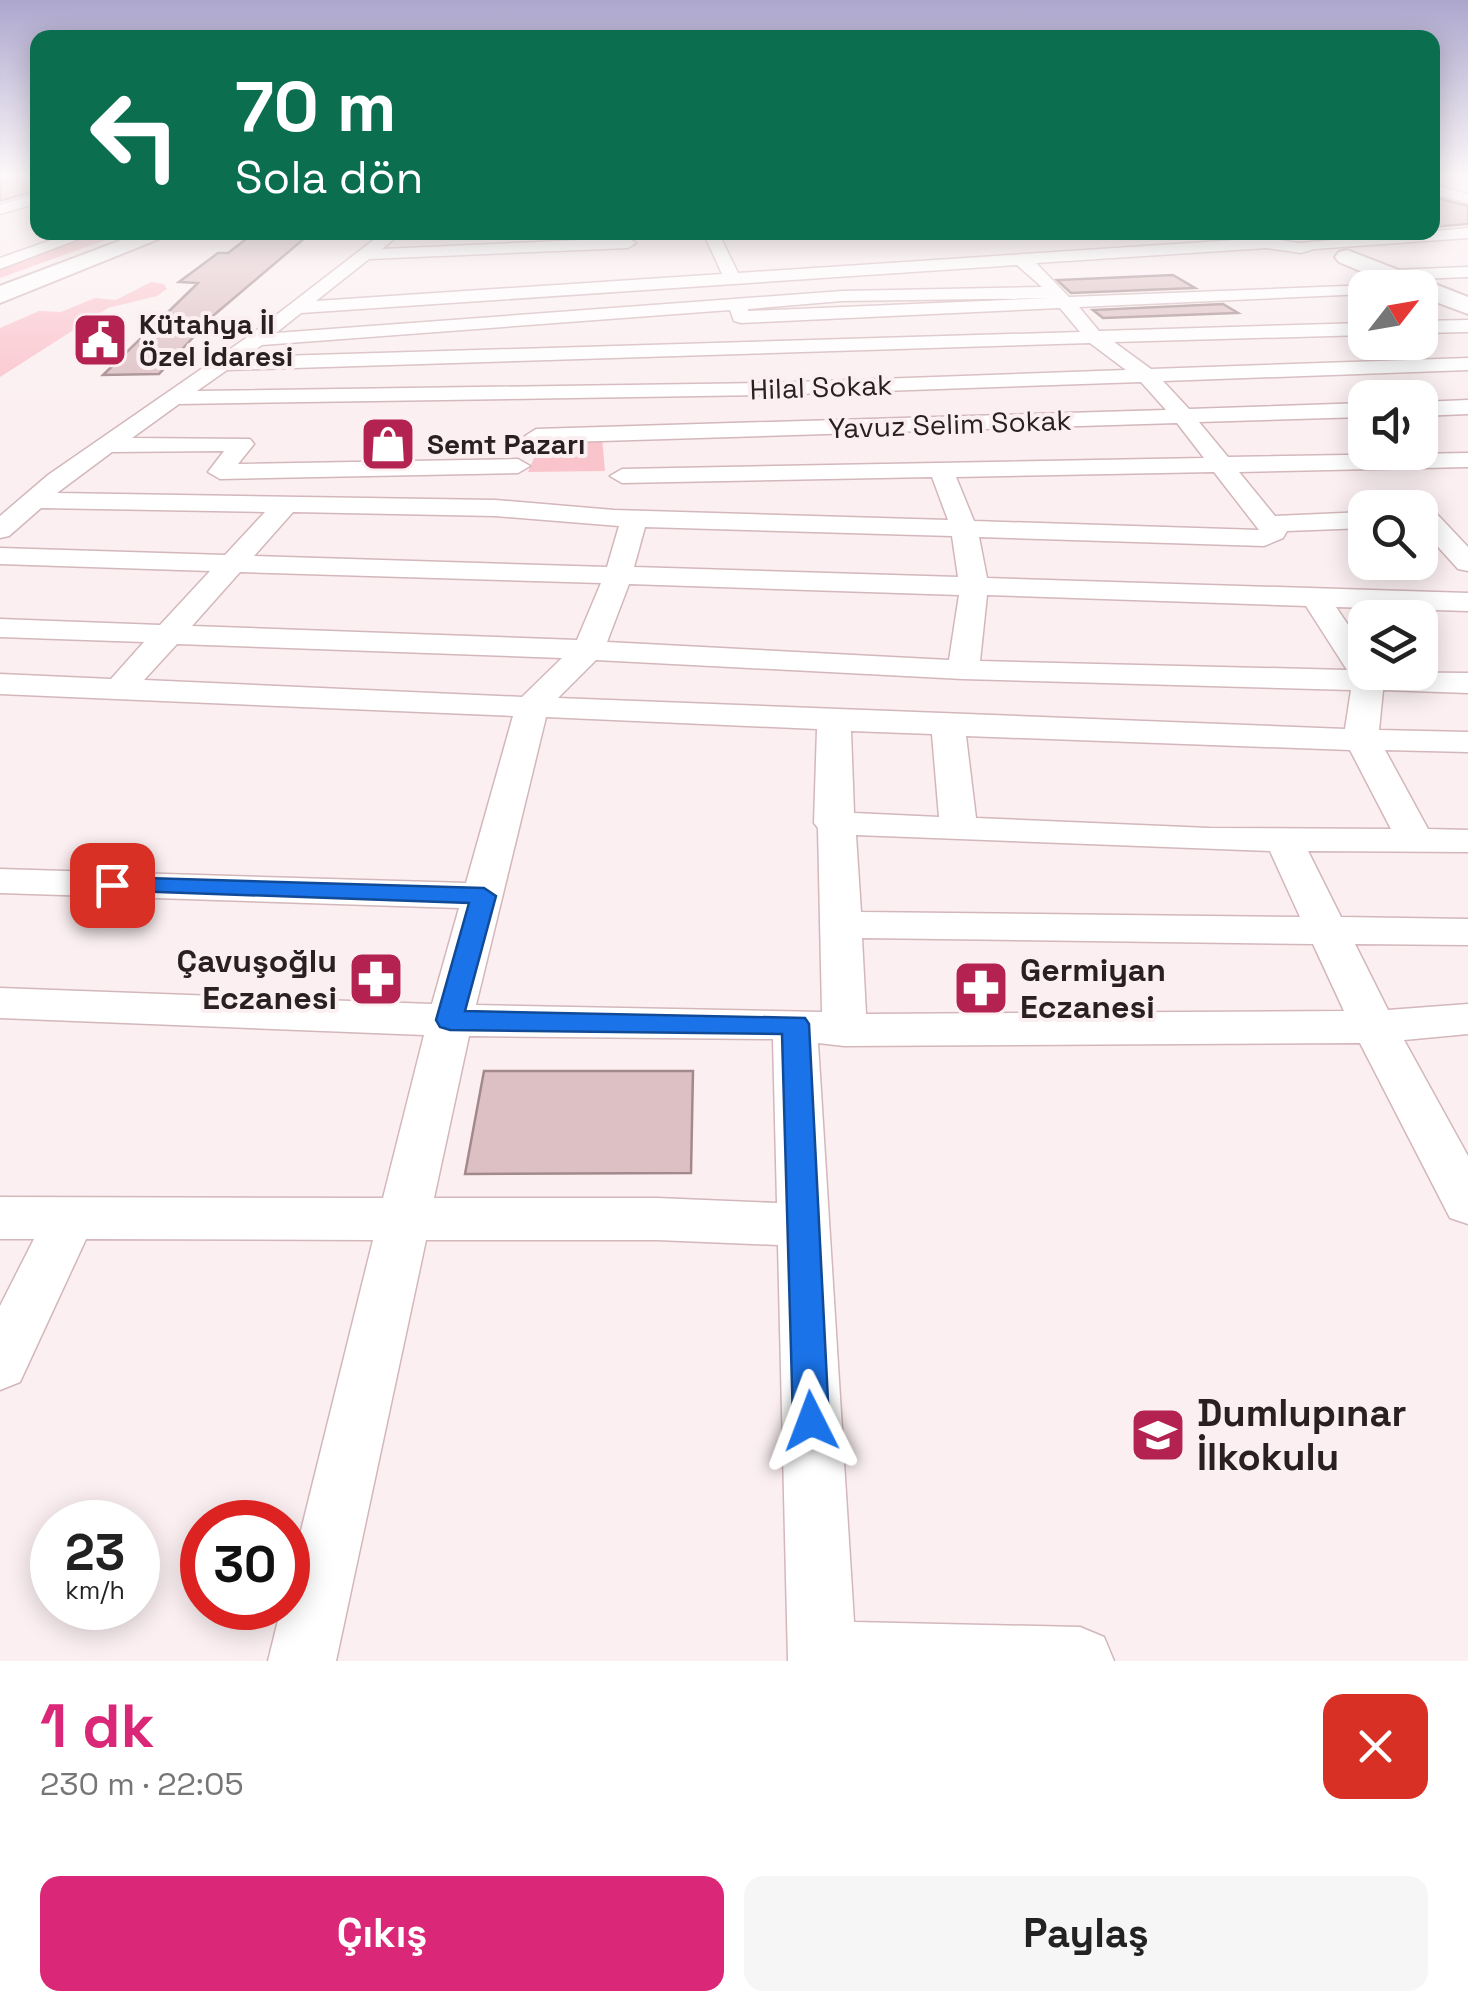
<!DOCTYPE html>
<html lang="tr">
<head>
<meta charset="utf-8">
<style>
	body { margin:0; font-family:"Space Grotesk",sans-serif; background:#f6f6f6; color:#222; height:100vh; display:flex; flex-direction:column; font-size:38px; white-space:nowrap }
	* { box-sizing:border-box; margin:0 }
	p { font-size:32px; color:#767676 }
	.icon { flex:none; width:55px; height:55px; fill:none; stroke:currentColor; stroke-width:2; stroke-linecap:round; stroke-linejoin:round }
	.map { position:relative; height:1661px; overflow:hidden }
	.side { display:flex; flex-direction:column; background:#fff; flex:1 }
	.side>* { flex:none }
	.banner { position:absolute; left:30px; top:30px; width:1410px; height:210px; border-radius:20px; box-shadow:0 5px 25px #0003; background:#0b6e4f; color:#fff; overflow:hidden }
	.needle { width:65px; rotate:59deg }
	.tools { position:absolute; left:1348px; top:270px; display:grid; gap:20px }
	.tools a { display:grid; place-items:center; width:90px; height:90px; border-radius:20px; background:#fff; box-shadow:0 5px 25px #0003; font-size:50px }
	.speed { position:absolute; left:30px; top:1500px; display:flex; gap:20px; font-size:50px; font-weight:700; text-align:center }
	.speed>* { display:grid; place-content:center; width:130px; height:130px; border-radius:50%; background:#fff; box-shadow:0 5px 25px #0003; line-height:1 }
	.speed small { font-size:25px; font-weight:400 }
	.speed .limit { border:15px solid #d22; background:#fff; color:#111 }
	.pin { position:absolute; display:grid; place-items:center; width:85px; height:85px; color:#fff; margin:-42px; border-radius:20px; box-shadow:0 5px 15px #0006 }
	.me { position:absolute; width:110px; margin:-55px; rotate:357deg; stroke-linejoin:round; filter:drop-shadow(0 0 8px #0008) }
	.turn { display:flex; align-items:center; gap:35px; height:210px; padding:0 40px; font-size:45px }
	.turn .icon { width:130px; height:130px; stroke-width:2.5 }
	.turn b { display:block; font-size:70px; line-height:85px }
	.round { display:grid; place-items:center; flex:none; width:105px; height:105px; border-radius:20px; background:#f6f6f6 }
	.head { display:flex; align-items:center; justify-content:space-between; height:170px; padding:0 40px }
	h1 { font-size:60px; font-weight:600; line-height:75px; color:#db2777 }
	.action { display:flex; gap:20px; margin-top:auto; padding:20px 40px }
	.action a { flex:1; height:115px; border-radius:20px; background:#db2777; color:#fff; font-size:40px; font-weight:600; line-height:115px; text-align:center }
	.action a+a { background:#f6f6f6; color:#222 }
	.map>svg:first-child { display:block }
	.green { fill:#fac4cc }
	.building { fill:#ddc0c4; stroke:#a3898c; stroke-width:2.5 }
	.lines { fill:none; stroke-linecap:round; stroke-linejoin:round }
	.street-casing { stroke:#d3b7bb; stroke-width:3 }
	.secondary-casing { stroke:#d3b7bb; stroke-width:4 }
	.street { fill:#fff; fill-rule:evenodd }
	.secondary { fill:#fff; fill-rule:evenodd }
	.route { fill:#1a73e8; stroke:#114b97; stroke-width:2.5 }
	.labels { text-anchor:middle; stroke-width:8; stroke-linejoin:round; paint-order:stroke }
	.far-poi-label { font-size:28px; font-weight:bold; fill:#2a2021; stroke:#fbeff1; text-anchor:start }
	.far-street-label { font-size:28px; fill:#2a2021; stroke:#fbeff1 }
	.poi-label { font-size:32px; font-weight:bold; fill:#2a2021; stroke:#fbeff1; text-anchor:end }
	.near-poi-label { font-size:38px; font-weight:bold; fill:#2a2021; stroke:#fbeff1; text-anchor:start }
</style>
</head>
<body>
<div class="map">
<svg width="1468" height="1661" viewBox="0 0 1468 1661">
	<rect width="100%" height="100%" fill="#fbeff1"/>
	<g class="green">
		<polygon points="93,233 125,233 0,278 0,266"/>
		<polygon points="151,282 164,284 167,289 157,296 108,308 0,377 0,328 39,311 61,312 95,298 116,300"/>
		<polygon points="602,437 605,471 528,472 542,440"/>
	</g>
	<g class="building">
		<polygon points="12,178 38,180 38,190 0,201 0,182"/>
		<polygon points="1432,197 1468,206 1468,224 1432,227"/>
		<polygon points="250,236 306,237 214,315 159,374 103,375 198,283 179,282 218,253 228,253"/>
		<polygon points="1173,275 1195,288 1071,293 1057,280"/>
		<polygon points="1223,304 1238,313 1103,318 1093,310"/>
		<polygon points="484,1071 693,1071 691,1173 465,1174"/>
	</g>
	<g class="lines">
		<g class="street-casing">
			<g id="street">
				<polygon points="1432,184 1468,194 1468,203 1432,193"/>
				<polygon points="38,194 38,203 0,214 0,205"/>
				<path d="M1468,228V238L1314,249L1301,253L1267,248L1036,263L1069,297L1371,285L1365,288V294L1079,307L1099,331L1365,323V335L1114,342L1151,369L1468,358V370L1163,381L1189,409L1365,403V417L1199,422L1228,457L1468,453V467L1239,472L1275,516L1365,512V528L1287,531L1283,538L1264,546L979,537L987,578L1468,593V611L1336,607L1365,650V672L1468,673V693L1383,690L1379,730L1468,732V752L1385,750L1428,829L1468,830V852L1308,851L1341,917L1468,919V945L1355,944L1388,1010L1468,1004V1034L1404,1040L1468,1156V1224L1450,1218L1360,1043L844,1046L818,1043L854,1622L1080,1627L1104,1637L1114,1661H788L778,1245L657,1240H426L336,1661H268L281,1608H288V1583L373,1240L86,1239L20,1382L0,1390V1306L34,1239H0V1197L383,1198L424,1035L0,1018V988L432,1004L459,908L0,893V869L466,883L513,716L0,694V674L111,679L144,642L0,637V619L160,625L210,571L0,564V548L225,555L265,512L41,508L9,536L0,538V516L48,475L249,336L376,238L341,237L334,232L415,234L395,238L382,249L628,238L636,243L628,248L369,259L316,301L722,274L703,232H718L738,273L1267,238L1299,243ZM1017,265L1042,287L842,291L276,333L301,313ZM1051,298L748,311V309L842,301ZM1060,308L1080,332L245,357L262,345L730,310L734,321L741,323ZM1090,343L1126,370L768,383L197,391L227,370ZM1141,382L1166,410L536,429L525,436L536,443L1177,423L1204,458L622,469L610,476L622,483L932,477L948,520L614,510L495,500L57,493L112,452L224,451L208,472L220,479L518,473L530,466L518,459L238,464L254,444L250,439L132,438L179,404L768,395ZM1214,472L1259,530L974,521L956,477ZM293,512L495,516L619,526L607,567L254,556ZM645,527L952,536L958,577L634,567ZM240,572L601,583L577,640L192,626ZM629,584L959,595L949,660L607,642ZM987,595L1306,606L1347,670L980,661ZM177,644L562,658L522,697L144,680ZM596,660L963,679L1351,690L1345,729L558,698ZM546,717L817,729L814,823L818,828L822,1012L476,1005ZM851,731L932,734L939,817L854,813ZM966,736L1350,750L1391,829L1209,828L976,818ZM856,835L1270,851L1300,917L861,912ZM862,938L1313,944L1344,1011L866,1014ZM469,1036L773,1039L777,1203L657,1198H434Z"/>
				<polygon points="74,232 97,232 0,269 0,258"/>
				<polygon points="1468,267 1468,277 1392,280 1383,275 1392,270"/>
				<polygon points="1468,320 1468,332 1420,333 1420,321"/>
				<polygon points="1468,400 1468,414 1420,416 1420,402"/>
				<polygon points="1426,510 1435,512 1468,547 1468,571 1458,569 1420,527 1420,512"/>
			</g>
		</g>
		<g class="secondary-casing">
			<g id="secondary">
				<polygon points="143,232 176,232 0,303 0,286"/>
				<polygon points="1347,250 1468,297 1468,314 1420,296 1420,288 1400,288 1339,262 1335,257 1339,252"/>
			</g>
		</g>
		<use href="#street" class="street"/>
		<use href="#secondary" class="secondary"/>
	</g>
	<linearGradient id="sky" x2="0" y2="1"><stop stop-color="#aca6cd"/><stop offset="0.43" stop-color="#fdf8f9"/><stop offset="1" stop-color="#fdf8f9" stop-opacity="0"/></linearGradient>
	<rect width="1468" height="407" fill="url(#sky)"/>
	<polygon class="route" points="112,877 484,888 496,896 465,1011 805,1018 809,1024 829,1421 823,1433 811,1437 798,1433 793,1421 782,1034 450,1030 440,1027 436,1020 469,903 103,890 100,885 103,880"/>
	<defs>
		<g id="civic-square" transform="scale(2.875)"><rect x="-9" y="-9" width="18" height="18" rx="4" fill="#b32250" stroke="#fbeff1"/><path d="M-.6-6.5H3V-4.5H.6V-3L4-1V1h2V6H-6V1h2V-1L-.6-3ZM-1.2 2.5V6h2.4V2.5Z" fill="#fff"/></g>
		<g id="shop-square" transform="scale(2.875)"><rect x="-9" y="-9" width="18" height="18" rx="4" fill="#b32250" stroke="#fbeff1"/><path d="M-5-2.5h2.3a2.7 3.5 0 0 1 5.4 0H5L5.5 6h-11ZM-1.5-2.5h3a1.5 2.3 0 0 0-3 0Z" fill="#fff"/></g>
		<g id="pharmacy-square" transform="scale(2.875)"><rect x="-9" y="-9" width="18" height="18" rx="4" fill="#b32250" stroke="#fbeff1"/><path d="M-2-6h4v4h4v4h-4v4h-4v-4h-4v-4h4Z" fill="#fff"/></g>
		<g id="school-square" transform="scale(2.875)"><rect x="-9" y="-9" width="18" height="18" rx="4" fill="#b32250" stroke="#fbeff1"/><path d="M0-5L7-2L0 1L-7-2ZM-4 1L0 2.5L4 1V4Q0 6-4 4Z" fill="#fff"/></g>
	</defs>
	<g fill-rule="evenodd">
		<use href="#civic-square" x="100" y="340"/>
		<use href="#shop-square" x="388" y="444"/>
		<use href="#pharmacy-square" x="376" y="979"/>
		<use href="#pharmacy-square" x="981" y="988"/>
		<use href="#school-square" x="1158" y="1435"/>
	</g>
	<g class="labels">
		<g class="far-poi-label">
			<text x="139" y="334">Kütahya İl<tspan x="139" dy="32">Özel İdaresi</tspan></text>
			<text x="427" y="454">Semt Pazarı</text>
		</g>
		<g class="far-street-label">
			<text transform="translate(821 387) rotate(-2)" y="10">Hilal Sokak</text>
			<text transform="translate(950 424) rotate(-2)" y="10">Yavuz Selim Sokak</text>
		</g>
		<g class="poi-label">
			<text x="337" y="972">Çavuşoğlu<tspan x="337" dy="37">Eczanesi</tspan></text>
			<text x="1020" y="981" text-anchor="start">Germiyan<tspan x="1020" dy="37">Eczanesi</tspan></text>
		</g>
		<g class="near-poi-label">
			<text x="1197" y="1426">Dumlupınar<tspan x="1197" dy="44">İlkokulu</tspan></text>
		</g>
	</g>
</svg>
<div class="tools">
<a><svg class="needle" viewBox="-14 -14 28 28"><path d="M0-13l5 13h-10z" fill="#e53935"/><path d="M0 13l5-13h-10z" fill="#767676"/></svg></a>
<a><svg class="icon" aria-label="sound" viewBox="0 0 24 24"><path d="M4 9h4l5-4v14l-5-4H4zM17 9q2 3 0 6"/></svg></a>
<a><svg class="icon" aria-label="search" viewBox="0 0 24 24"><circle cx="10" cy="10" r="6"/><path d="M15 15l6 6"/></svg></a>
<a><svg class="icon" aria-label="layers" viewBox="0 0 24 24"><path d="M12 4l9 5-9 5-9-5zM3 14l9 5 9-5"/></svg></a>
</div>
<div class="speed"><div>23<small>km/h</small></div><div class="limit">30</div></div>
<div class="pin" style="left:112px;top:885px;background:#d93025"><svg class="icon" aria-label="arrive" viewBox="0 0 24 24"><path d="M6 21V4h12l-3 4 3 4H6"/></svg></div>
<svg class="me" style="left:811px;top:1421px" viewBox="-20 -20 40 40"><path d="M0-17L14 15 0 8-14 15z" fill="#1a73e8" stroke="#fff" stroke-width="4"/></svg>
<div class="banner">
<div class="turn"><svg class="icon" aria-label="left" viewBox="0 0 24 24"><path d="M17 20v-9H6M10 6l-5 5 5 5"/></svg><div><b>70 m</b>Sola dön</div></div>
</div>
</div>
<section class="side">
<div class="head"><div><h1>1 dk</h1><p>230 m · 22:05</p></div><a class="round" style="background:#d93025;color:#fff"><svg class="icon" aria-label="close" viewBox="0 0 24 24"><path d="M6 6l12 12M18 6L6 18"/></svg></a></div>
<div class="action"><a>Çıkış</a><a>Paylaş</a></div>
</section>
</body>
</html>
